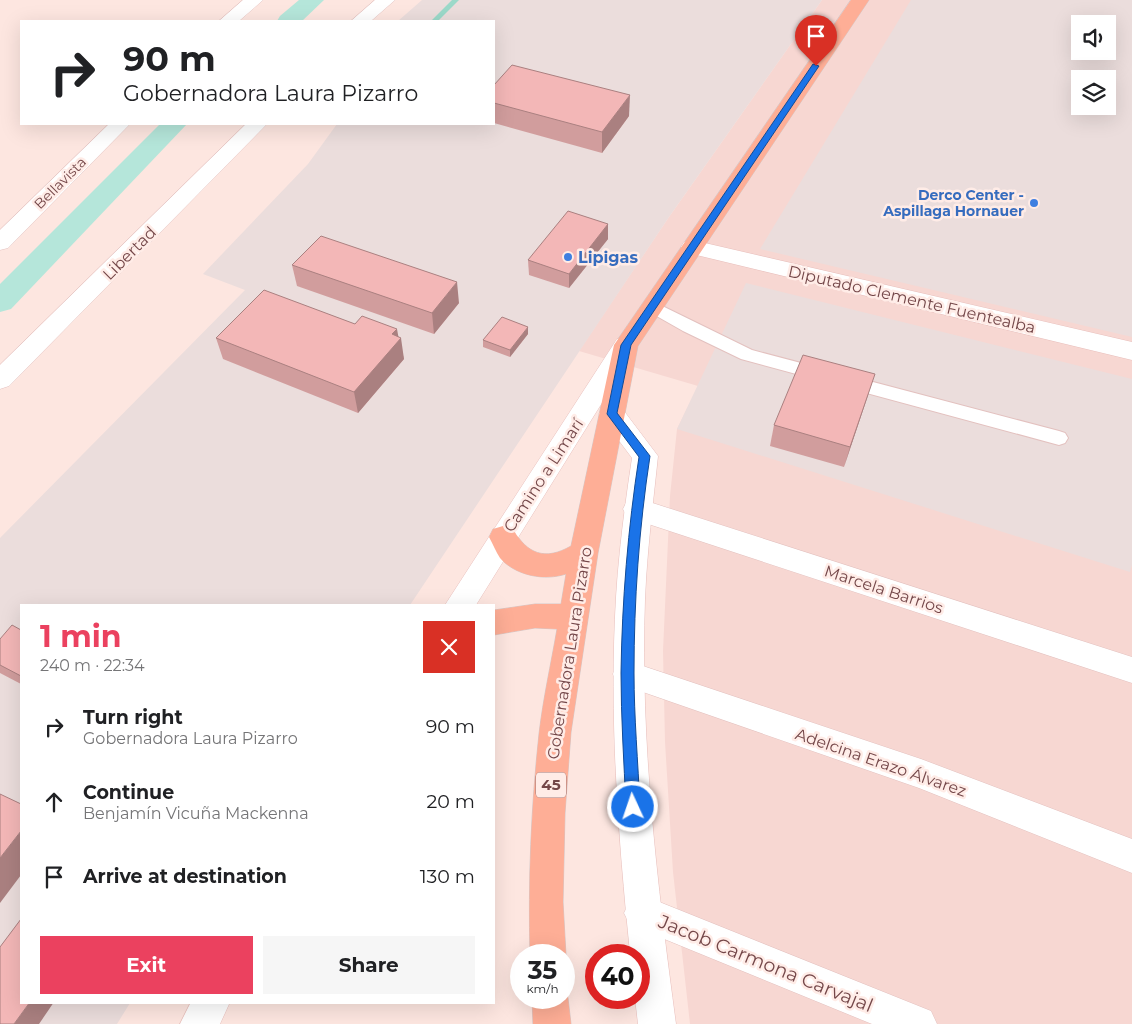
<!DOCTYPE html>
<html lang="en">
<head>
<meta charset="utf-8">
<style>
	body { margin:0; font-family:Montserrat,sans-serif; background:#f6f6f6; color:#202124; height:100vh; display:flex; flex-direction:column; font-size:19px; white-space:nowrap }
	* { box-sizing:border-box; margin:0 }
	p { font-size:16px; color:#757577 }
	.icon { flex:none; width:28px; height:28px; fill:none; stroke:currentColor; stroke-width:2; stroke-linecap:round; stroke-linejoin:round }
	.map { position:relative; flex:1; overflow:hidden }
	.sheet { position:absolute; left:20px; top:604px; width:475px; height:400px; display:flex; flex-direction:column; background:#fff; border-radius:0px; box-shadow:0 5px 20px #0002 }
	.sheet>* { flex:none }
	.guide { position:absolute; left:20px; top:20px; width:475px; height:105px; border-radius:0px; box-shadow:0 5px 20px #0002; background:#fff; color:#202124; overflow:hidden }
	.tools { position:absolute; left:1071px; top:15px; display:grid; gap:10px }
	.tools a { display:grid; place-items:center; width:45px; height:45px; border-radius:0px; background:#fff; box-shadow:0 5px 20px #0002; font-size:25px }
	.speed { position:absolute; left:510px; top:944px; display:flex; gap:10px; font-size:25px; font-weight:700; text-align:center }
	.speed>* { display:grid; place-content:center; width:65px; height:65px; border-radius:50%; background:#fff; box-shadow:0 5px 20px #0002; line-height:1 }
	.speed small { font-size:12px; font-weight:400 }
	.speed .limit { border:8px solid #d22; background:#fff; color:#111 }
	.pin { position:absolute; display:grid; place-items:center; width:42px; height:42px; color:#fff; margin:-51px -21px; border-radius:50% 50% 50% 0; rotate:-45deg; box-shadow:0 0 5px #0007 }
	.pin .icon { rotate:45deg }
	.me { position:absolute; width:55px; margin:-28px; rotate:357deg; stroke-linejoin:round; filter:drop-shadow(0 0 4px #0008) }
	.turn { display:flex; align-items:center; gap:18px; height:105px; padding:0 20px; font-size:22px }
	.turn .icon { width:65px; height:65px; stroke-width:2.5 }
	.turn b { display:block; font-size:35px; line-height:42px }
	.round { display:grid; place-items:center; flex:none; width:52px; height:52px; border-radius:0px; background:#f6f6f6 }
	.headline { display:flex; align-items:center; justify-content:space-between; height:85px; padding:0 20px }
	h1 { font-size:30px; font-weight:700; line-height:38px; color:#eb415f }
	.cta { display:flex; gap:10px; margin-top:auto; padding:10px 20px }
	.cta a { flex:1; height:58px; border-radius:0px; background:#eb415f; color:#fff; font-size:20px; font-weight:700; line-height:58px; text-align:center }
	.cta a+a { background:#f6f6f6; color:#202124 }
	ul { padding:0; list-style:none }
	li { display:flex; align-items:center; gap:15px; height:75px; padding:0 20px }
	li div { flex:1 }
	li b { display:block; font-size:19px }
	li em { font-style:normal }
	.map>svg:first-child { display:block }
	.residential { fill:#f7d7d2; fill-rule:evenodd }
	.industrial { fill:#ebdddc; fill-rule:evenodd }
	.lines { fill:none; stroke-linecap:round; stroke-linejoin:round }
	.stream { fill:#9bd9c9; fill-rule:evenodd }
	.canal { fill:#b5e6da; fill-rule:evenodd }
	.lane-casing { stroke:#e3c1bf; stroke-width:2 }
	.street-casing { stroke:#e3c1bf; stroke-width:1 }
	.secondary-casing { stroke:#e8bfbc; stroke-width:1 }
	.primary-casing { stroke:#d5c8c8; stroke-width:1 }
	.lane { fill:#fff; fill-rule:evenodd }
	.street { fill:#fff; fill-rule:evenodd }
	.secondary { fill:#fff; fill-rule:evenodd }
	.primary { fill:#feae96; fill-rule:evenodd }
	.wall { fill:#d19d9d }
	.shaded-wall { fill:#aa8080 }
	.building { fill:#f3b7b7; stroke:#aa8080 }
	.route { fill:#1a73e8; stroke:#114b97 }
	.shop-dot { fill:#3f7fe0; stroke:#ffece7; stroke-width:2 }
	.labels { text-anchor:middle; stroke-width:5; stroke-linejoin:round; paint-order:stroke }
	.far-street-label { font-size:14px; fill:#744749; stroke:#ffece7 }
	.far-shop-label { font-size:14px; font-weight:bold; fill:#366cbe; stroke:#ffece7; text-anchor:end }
	.shield { fill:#ffece7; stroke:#9e7878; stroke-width:1 }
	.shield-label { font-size:15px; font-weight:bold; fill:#744749 }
	.street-label { font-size:16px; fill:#744749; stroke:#ffece7 }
	.shop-label { font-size:16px; font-weight:bold; fill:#366cbe; stroke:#ffece7; text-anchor:start }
	.near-street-label { font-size:19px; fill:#744749; stroke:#ffece7 }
</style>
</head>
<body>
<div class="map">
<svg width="1132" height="1024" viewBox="0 0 1132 1024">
	<rect width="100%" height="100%" fill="#fde6e0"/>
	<path class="residential" d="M822,0H1132V1024H690L673,872L665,742L663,651L670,496L677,429L698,386L579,351L669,217ZM1080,24H1108V51H1080ZM1080,79H1108V106H1080Z"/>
	<g class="industrial">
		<polygon points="422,0 822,0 669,217 410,605 21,605 21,1002 130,1003 117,1024 0,1024 0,538 245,290 203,274 308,164 337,124 494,124 494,21 398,21"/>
		<path d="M911,0H1132V337L760,249ZM1080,24H1108V51H1080ZM1080,79H1108V106H1080Z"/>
		<polygon points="746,283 1132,379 1132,565 1130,572 677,429"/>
	</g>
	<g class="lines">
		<polygon class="stream" points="452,0 459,0 438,21 431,21"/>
		<g class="canal">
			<polygon points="299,0 324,0 302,21 277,21 280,16"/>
			<polygon points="160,124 187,124 11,309 0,312 0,284"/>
		</g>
		<g class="lane-casing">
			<polygon id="lane" points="652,301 752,350 1059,431 1065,433 1068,438 1065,443 1059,445 741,359 683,331 646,310 644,306 646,302"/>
		</g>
		<g class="street-casing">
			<g id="street">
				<polygon points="243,0 263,0 239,21 219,21"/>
				<polygon points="375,0 395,0 371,21 351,21"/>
				<polygon points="109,124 130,124 8,248 0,250 0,230"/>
				<polygon points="246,124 267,124 9,386 0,389 0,365"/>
				<polygon points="637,498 1132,657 1132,683 627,517 623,509 627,501"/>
				<polygon points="628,661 921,759 1132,839 1132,873 919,788 617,683 613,674 617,665"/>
				<polygon points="642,895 931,1011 937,1024 872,1024 630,925 624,913 630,901"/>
			</g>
		</g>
		<g class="secondary-casing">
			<g id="secondary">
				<polygon points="692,240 1132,342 1132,360 684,252 681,247 684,242"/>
				<polygon points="626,337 635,339 638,345 476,605 445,605 617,339"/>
				<path d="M612,405L621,407L658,456C653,504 647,551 645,599C640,741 657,883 676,1024H638L635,998H639V955H630V953C618,835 609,716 616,597C619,550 625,504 632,458L599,414L603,407Z"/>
				<polygon points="191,1002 230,1002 220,1024 180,1024"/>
			</g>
		</g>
		<g class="primary-casing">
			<g id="primary">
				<path d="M851,0H869L638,346L598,553L571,732L565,813L563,902L566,955L564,960V955H530C528,881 531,808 539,734C543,699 551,664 557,629L535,628L494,635V610L535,604H561L566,574C545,581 516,576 500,558C496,552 493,544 489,537L493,529L503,526L513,529C527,554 545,561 571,546L614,345Z"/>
				<polygon points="564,987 568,998 571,1024 533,1024 532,998 564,998"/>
			</g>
		</g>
		<use href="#lane" class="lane"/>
		<use href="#street" class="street"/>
		<use href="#secondary" class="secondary"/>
		<use href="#primary" class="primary"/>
	</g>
	<g class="wall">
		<polygon points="494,85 629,116 602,153 494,123"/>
		<polygon points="608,224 608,239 569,288 529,275 528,260"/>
		<polygon points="292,265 459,303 434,334 297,286"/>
		<polygon points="355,324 398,337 404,359 358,413 223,359 216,338"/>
		<polygon points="528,334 510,357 483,347 483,340"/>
		<polygon points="868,395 844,467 770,446 774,425"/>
		<polygon points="21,630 21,684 0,673 0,639"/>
	</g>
	<g class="shaded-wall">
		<polygon points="630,95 629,116 602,153 602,132"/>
		<polygon points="608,224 608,239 569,288 569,274"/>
		<polygon points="457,282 459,303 434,334 432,313"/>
		<polygon points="528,327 528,334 510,357 510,350"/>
		<polygon points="397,329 399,340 401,338 404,359 358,413 354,392 392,334"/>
		<polygon points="875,374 844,467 850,447"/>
		<polygon points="21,831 21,875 0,903 0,858"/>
		<polygon points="30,1002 54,1002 39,1024 14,1024"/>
	</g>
	<g class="building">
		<polygon points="512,65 630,95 602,132 494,103 494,85"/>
		<polygon points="568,211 608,224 569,274 528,260"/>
		<polygon points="321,236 457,282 432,313 292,265"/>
		<polygon points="264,290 355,324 362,316 397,329 392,334 401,338 354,392 216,338"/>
		<polygon points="502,317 528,327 510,350 483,340"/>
		<polygon points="803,355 875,374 850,447 774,425"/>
		<polygon points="12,625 21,630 21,676 0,665 0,639"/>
		<polygon points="0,794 21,804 21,831 0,858"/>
		<polygon points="21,919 21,1002 30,1002 14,1024 0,1024 0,947"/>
	</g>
	<path class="route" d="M813,64L819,66L631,345L617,413L650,456C639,528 634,600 634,673C634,717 638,762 640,807L638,811L633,813L628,811L626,807C624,762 621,718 621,673C622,601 628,528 639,457L607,414L621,345Z"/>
	<g class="shop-dot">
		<circle cx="1034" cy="203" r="5"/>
		<circle cx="568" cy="257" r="5"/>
	</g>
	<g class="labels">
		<g class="far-street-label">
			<text transform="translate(60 183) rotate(-45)" y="5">Bellavista</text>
		</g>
		<g class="far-shop-label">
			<text x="1024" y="200">Derco Center -<tspan x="1024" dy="16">Aspillaga Hornauer</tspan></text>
		</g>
		<rect class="shield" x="536" y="772.5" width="30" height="25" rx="4"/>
		<g class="shield-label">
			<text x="551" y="790">45</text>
		</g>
		<g class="street-label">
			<text transform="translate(129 253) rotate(-45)" y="6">Libertad</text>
			<text transform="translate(912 299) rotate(13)" y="6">Diputado Clemente Fuentealba</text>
			<text transform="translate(543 475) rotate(-57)" y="6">Camino a Limarí</text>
			<text transform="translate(884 589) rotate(18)" y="6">Marcela Barrios</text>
			<text transform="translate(569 653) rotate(-81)" y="6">Gobernadora Laura Pizarro</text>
			<text transform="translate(881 762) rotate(19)" y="6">Adelcina Erazo Álvarez</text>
		</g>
		<g class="shop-label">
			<text x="578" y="263">Lipigas</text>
		</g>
		<g class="near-street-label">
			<text transform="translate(766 963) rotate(22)" y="7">Jacob Carmona Carvajal</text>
		</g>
	</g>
</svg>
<div class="tools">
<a><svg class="icon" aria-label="sound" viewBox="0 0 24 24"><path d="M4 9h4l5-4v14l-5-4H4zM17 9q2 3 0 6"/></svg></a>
<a><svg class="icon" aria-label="layers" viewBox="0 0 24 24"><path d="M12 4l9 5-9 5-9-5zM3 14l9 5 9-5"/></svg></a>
</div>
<div class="speed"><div>35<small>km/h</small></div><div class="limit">40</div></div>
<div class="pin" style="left:816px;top:66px;background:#d93025"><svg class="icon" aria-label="arrive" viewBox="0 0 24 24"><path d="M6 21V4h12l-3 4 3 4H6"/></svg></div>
<svg class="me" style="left:633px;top:807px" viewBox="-20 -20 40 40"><circle r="17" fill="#1a73e8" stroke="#fff" stroke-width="3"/><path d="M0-11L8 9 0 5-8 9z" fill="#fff"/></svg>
<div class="guide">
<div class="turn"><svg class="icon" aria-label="right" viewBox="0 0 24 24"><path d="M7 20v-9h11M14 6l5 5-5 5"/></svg><div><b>90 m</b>Gobernadora Laura Pizarro</div></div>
</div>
<section class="sheet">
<div class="headline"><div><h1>1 min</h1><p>240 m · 22:34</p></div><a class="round" style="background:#d93025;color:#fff"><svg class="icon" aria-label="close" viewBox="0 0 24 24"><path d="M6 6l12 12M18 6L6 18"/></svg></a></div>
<ul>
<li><svg class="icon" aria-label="right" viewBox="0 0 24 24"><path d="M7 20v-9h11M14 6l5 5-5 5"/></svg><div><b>Turn right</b><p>Gobernadora Laura Pizarro</p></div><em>90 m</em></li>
<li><svg class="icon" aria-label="ahead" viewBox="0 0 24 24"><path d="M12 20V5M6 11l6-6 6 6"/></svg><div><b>Continue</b><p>Benjamín Vicuña Mackenna</p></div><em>20 m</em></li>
<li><svg class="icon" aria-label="arrive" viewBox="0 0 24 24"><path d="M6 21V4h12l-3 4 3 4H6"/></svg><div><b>Arrive at destination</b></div><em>130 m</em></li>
</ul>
<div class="cta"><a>Exit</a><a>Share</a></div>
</section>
</div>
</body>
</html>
